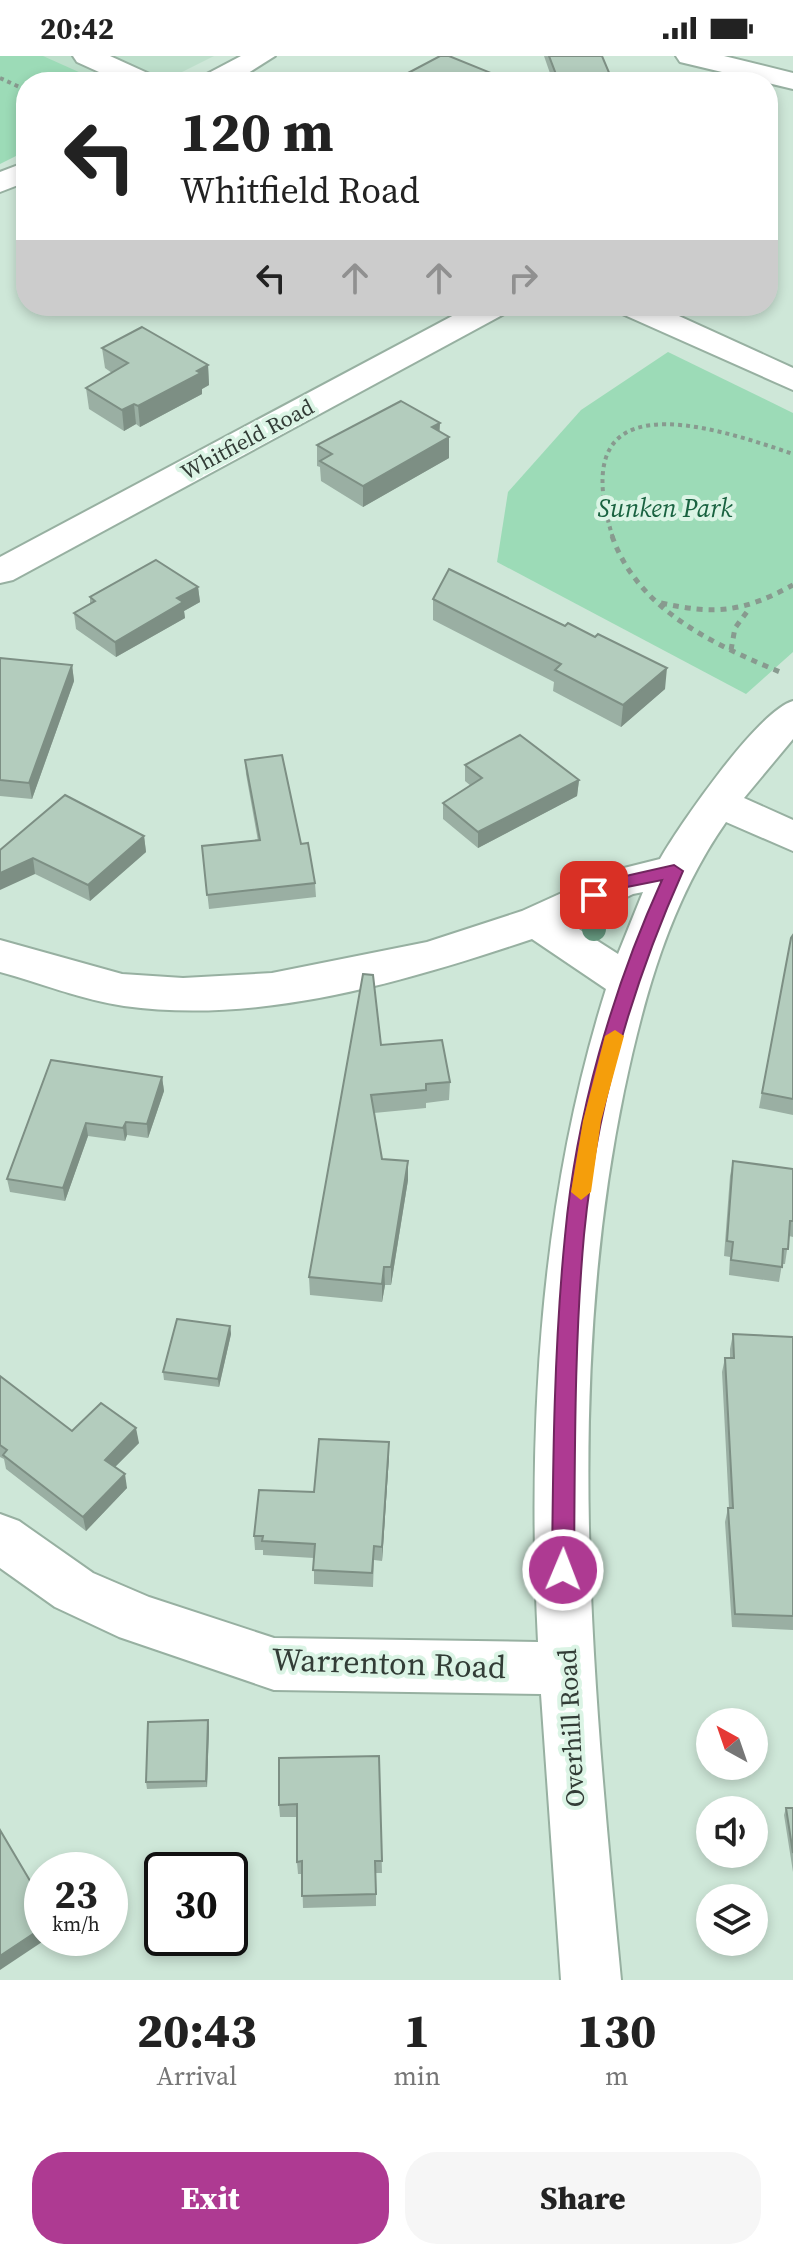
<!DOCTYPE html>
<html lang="en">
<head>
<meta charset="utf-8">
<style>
	body { margin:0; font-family:"Source Serif 4",serif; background:#f6f6f6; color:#222; height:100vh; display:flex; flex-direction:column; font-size:30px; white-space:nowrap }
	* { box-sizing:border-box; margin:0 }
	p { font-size:26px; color:#767676 }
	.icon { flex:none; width:44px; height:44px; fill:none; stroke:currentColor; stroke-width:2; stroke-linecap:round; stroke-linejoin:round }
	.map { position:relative; height:1924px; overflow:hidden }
	.panel { display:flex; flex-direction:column; background:#fff; flex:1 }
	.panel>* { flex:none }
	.guide { position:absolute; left:16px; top:16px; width:762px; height:244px; border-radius:32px; box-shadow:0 4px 12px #0003; background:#fff; color:#222; overflow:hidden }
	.needle { width:52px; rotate:320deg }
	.fabs { position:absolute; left:696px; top:1652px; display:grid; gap:16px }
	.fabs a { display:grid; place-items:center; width:72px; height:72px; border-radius:50%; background:#fff; box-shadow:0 4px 12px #0003; font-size:40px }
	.speed { position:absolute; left:24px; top:1796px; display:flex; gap:16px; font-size:40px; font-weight:700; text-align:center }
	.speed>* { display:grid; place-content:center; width:104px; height:104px; border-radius:50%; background:#fff; box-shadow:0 4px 12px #0003; line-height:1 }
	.speed small { font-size:20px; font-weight:400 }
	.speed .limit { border:4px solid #111; border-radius:12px; background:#fff; color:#111 }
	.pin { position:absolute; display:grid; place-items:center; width:68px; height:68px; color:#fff; margin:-34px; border-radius:16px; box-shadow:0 4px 12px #0006 }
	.me { position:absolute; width:88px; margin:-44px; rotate:1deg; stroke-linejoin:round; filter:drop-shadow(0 0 6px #0008) }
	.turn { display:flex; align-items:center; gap:28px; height:168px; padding:0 32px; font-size:36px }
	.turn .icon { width:104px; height:104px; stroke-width:2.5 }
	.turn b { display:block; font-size:56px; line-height:68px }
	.lanes { display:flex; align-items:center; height:76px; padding:0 32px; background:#0003; justify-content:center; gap:40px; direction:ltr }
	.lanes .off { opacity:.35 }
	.eta { display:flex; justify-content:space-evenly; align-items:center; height:136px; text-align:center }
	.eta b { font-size:48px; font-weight:800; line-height:56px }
	.action { display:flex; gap:16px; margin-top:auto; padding:16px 32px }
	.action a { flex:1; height:92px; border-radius:32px; background:#ae3a92; color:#fff; font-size:32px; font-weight:800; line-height:92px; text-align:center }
	.action a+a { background:#f6f6f6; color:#222 }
	.status { display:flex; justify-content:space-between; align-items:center; height:56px; padding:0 40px; background:#fff; direction:ltr }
	.status svg { height:22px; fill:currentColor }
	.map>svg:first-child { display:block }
	.built { fill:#bddfcb }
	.green { fill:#9cdbb7 }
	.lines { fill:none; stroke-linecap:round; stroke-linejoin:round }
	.minor-casing { stroke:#97b0a1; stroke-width:4 }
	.major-casing { stroke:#97b0a1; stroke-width:4 }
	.path-far1 { stroke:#889a8f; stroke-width:4; stroke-dasharray:4 4; stroke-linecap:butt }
	.path { stroke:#889a8f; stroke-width:5; stroke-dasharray:6 6; stroke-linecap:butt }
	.minor { fill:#fff; fill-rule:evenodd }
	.major { fill:#fff; fill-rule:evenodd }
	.tree { fill:#6a9e84 }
	.wall { fill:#9aafa3 }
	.shaded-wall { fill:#7d8f84 }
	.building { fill:#b3ccbd; stroke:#7d8f84; stroke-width:2 }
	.route { fill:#ae3a92; stroke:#71265f; stroke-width:2 }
	.slow { fill:#f59e0b }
	.labels { text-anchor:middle; stroke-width:8; stroke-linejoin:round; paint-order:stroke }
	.far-street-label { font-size:22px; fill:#323c36; stroke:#dbf4e5 }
	.park-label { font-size:26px; font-style:italic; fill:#196240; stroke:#dbf4e5 }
	.street-label { font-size:26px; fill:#323c36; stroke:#dbf4e5 }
	.near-street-label { font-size:32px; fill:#323c36; stroke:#dbf4e5 }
</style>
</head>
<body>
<div class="status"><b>20:42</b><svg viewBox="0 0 49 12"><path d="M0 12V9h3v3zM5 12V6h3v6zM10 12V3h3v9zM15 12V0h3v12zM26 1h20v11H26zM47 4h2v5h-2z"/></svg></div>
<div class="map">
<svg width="793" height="1924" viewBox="0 0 793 1924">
	<rect width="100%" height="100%" fill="#cee7d8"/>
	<polygon class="built" points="0,0 214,0 162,26 26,26 0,101"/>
	<g class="green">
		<polygon points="0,0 43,0 81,17 78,23 86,26 26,26 26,95 0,108"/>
		<polygon points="668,296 793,357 793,596 746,638 497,506 508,436 581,354"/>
	</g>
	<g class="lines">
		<g class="minor-casing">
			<g id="minor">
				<polygon points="676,0 724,0 793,17 793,33 680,6"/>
				<polygon points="471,250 511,250 506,257 13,524 0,527 0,501"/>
				<path d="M793,645V683L744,742L793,764V795L726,766C670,846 644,940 624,1035C563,1329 593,1628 621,1924H561L541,1638L274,1634L119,1581L55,1551L0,1512V1458L19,1465L93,1517L149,1541L274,1582L538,1586C527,1368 540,1143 606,933L532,883C404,926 260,969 124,950C83,944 40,927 0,916V884L122,918L183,922L272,917L427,886L522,855L608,816L660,803C680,768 758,655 793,645ZM643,836L618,898L571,868L633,838Z"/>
			</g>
		</g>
		<g class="major-casing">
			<g id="major">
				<polygon points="73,0 110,0 154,20 158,26 121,26 77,6"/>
				<polygon points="241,0 275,0 234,26 199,26 203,20"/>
				<polygon points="26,106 26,126 0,136 0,116"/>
				<polygon points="615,250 657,250 793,312 793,334 620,257"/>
			</g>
		</g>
		<g class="path-far1">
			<polyline points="0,22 26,34"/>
			<path d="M613,482C563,324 703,367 793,398"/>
		</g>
		<g class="path">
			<path d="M612,480C638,554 713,588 780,616"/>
			<path d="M661,547C716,559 743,556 793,529"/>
			<polyline points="731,594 735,572 749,553"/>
		</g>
		<use href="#minor" class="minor"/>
		<use href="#major" class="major"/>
	</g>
	<circle class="tree" cx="594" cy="873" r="12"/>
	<g class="wall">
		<polygon points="544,0 602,0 613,26 553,26"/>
		<polygon points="102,292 208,309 209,329 202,333 202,338 140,371 136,368 124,375 89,353 86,332 112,317 105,312"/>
		<polygon points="439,375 449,402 363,451 321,425 320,411 317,410 317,389"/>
		<polygon points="198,531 200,546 184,555 185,562 116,601 76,573 74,557 90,548 90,541"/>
		<polygon points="433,543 665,633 621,671 553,635 554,626 433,564"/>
		<polygon points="0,602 72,609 74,625 32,743 0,740"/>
		<polygon points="245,704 301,788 315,827 316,841 209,853 202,790 258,785 246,718"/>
		<polygon points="465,709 579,724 577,740 478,792 443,763 443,747 471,730 465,725"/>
		<polygon points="144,780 146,796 90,845 35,818 0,794"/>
		<polygon points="793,879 793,1059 759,1052 791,882"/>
		<polygon points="381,989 450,1026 449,1044 426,1047 426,1052 374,1057 382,1103 408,1124 391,1229 385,1229 382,1246 310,1239 309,1221"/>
		<polygon points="51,1004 162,1021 164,1035 148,1082 127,1079 125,1085 88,1080 65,1145 10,1136 7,1123"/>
		<polygon points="733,1105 793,1113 793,1181 789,1180 785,1208 782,1208 779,1226 729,1219 730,1201 724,1200 730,1120"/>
		<polygon points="230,1270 231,1278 219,1331 164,1324 163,1316"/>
		<polygon points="733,1278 793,1281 793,1574 732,1571 725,1466 728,1452 729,1452 722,1316 725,1302 730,1302 730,1293"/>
		<polygon points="0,1320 72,1375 139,1387 115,1411 127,1432 86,1475 6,1413 4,1403 0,1401"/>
		<polygon points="389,1400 382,1505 374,1504 373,1531 314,1528 314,1502 263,1499 263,1494 255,1494 254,1480 314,1436"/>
		<polygon points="209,1671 207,1731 147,1733 146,1726"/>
		<polygon points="379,1700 382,1817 376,1817 376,1850 303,1852 302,1818 298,1818 297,1806 297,1761 280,1761 279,1749"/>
		<polygon points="786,1752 793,1752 793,1816 784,1759"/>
	</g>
	<g class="shaded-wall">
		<polygon points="208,309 209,329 202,333 202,338 140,371 138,350"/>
		<polygon points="134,348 136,368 124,375 122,354"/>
		<polygon points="440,367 439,387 449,381 449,402 363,451 363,430 432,371"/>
		<polygon points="198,531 200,546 184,555 185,562 116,601 115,586 177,542"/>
		<polygon points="72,609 74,625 32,743 29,727"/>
		<polygon points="667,612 665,633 621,671 623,649"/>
		<polygon points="579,724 577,740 478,792 478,776"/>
		<polygon points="144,780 146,796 90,845 88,829"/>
		<polygon points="33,802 35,818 0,834 0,817"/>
		<polygon points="162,1021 164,1035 148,1082 147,1068"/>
		<polygon points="126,1066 127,1079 125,1085 123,1072"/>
		<polygon points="86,1067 88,1080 65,1145 63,1132"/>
		<polygon points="408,1105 408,1124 391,1229 391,1211"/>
		<polygon points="384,1211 385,1229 382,1246 382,1228"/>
		<polygon points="230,1270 231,1278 219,1331 218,1323"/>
		<polygon points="136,1372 139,1387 108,1418 105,1404"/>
		<polygon points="389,1386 389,1400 382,1505 382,1491"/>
		<polygon points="125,1418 127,1432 86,1475 83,1461"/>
		<polygon points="208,1664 209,1671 207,1731 206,1725"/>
		<polygon points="42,1872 42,1882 48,1882 0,1914 0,1900"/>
	</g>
	<g class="building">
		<polygon points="440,0 449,0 513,26 391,26"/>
		<polygon points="549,0 602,0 613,26 559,26"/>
		<polygon points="142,271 208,309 197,315 201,317 138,350 134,348 122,354 86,332 128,307 102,292"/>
		<polygon points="401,345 440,367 432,371 449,381 363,430 320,405 332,398 317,389"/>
		<polygon points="156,504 198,531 177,542 183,546 115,586 74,557 95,545 90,541"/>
		<polygon points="449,513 565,570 568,567 595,581 598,578 667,612 623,649 555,614 561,608 433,543"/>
		<polygon points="0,602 72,609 29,727 0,724"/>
		<polygon points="520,679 579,724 478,776 443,747 482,722 465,709"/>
		<polygon points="282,699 301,788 308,787 315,827 207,839 202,790 260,784 245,704"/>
		<polygon points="65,739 144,780 88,829 33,802 0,817 0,794"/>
		<polygon points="793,879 793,1043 762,1037 791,882"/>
		<polygon points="363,918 373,919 381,989 442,984 450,1026 426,1028 426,1034 371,1039 382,1103 408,1105 391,1211 384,1211 382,1228 309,1221"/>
		<polygon points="51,1004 162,1021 147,1068 126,1066 123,1072 86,1067 63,1132 7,1123"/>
		<polygon points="733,1105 793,1113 793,1165 790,1165 788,1193 783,1193 782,1211 731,1204 733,1186 727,1185"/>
		<polygon points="177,1263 230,1270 218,1323 163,1316"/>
		<polygon points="733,1278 793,1281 793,1560 735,1558 728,1452 733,1452 725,1302 734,1302"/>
		<polygon points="0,1320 72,1375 101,1347 136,1372 105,1404 125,1418 83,1461 3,1399 7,1394 0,1389"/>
		<polygon points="319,1383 389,1386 382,1491 374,1490 372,1517 313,1514 315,1488 262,1485 263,1480 254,1480 259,1434 314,1436"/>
		<polygon points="208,1664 206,1725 146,1726 148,1666"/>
		<polygon points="379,1700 382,1805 375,1805 376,1838 302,1840 302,1805 297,1806 297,1748 279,1749 279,1702"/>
		<polygon points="786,1752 793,1752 793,1797"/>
		<polygon points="0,1774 42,1845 42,1872 0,1900"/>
	</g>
	<path class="route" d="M674,809L683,815C632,929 596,1054 584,1179C574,1290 575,1402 574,1514L571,1521L563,1524L555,1521L552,1514C553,1403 554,1291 565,1180C576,1059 612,934 662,824L627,831L594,846L585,839L617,822Z"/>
	<polygon class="slow" points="615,974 624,980 601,1065 591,1136 581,1144 571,1136 583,1065 605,980"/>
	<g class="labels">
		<g class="far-street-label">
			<text transform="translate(247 383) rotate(-28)" y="8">Whitfield Road</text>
		</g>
		<g class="park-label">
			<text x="665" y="461">Sunken Park</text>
		</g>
		<g class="street-label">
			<text transform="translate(571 1672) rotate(-93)" y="9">Overhill Road</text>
		</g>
		<g class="near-street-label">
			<text transform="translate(389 1607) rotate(2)" y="11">Warrenton Road</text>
		</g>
	</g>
</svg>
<div class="fabs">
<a><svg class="needle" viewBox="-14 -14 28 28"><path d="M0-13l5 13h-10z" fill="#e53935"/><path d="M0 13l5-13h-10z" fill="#767676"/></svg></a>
<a><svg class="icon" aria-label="sound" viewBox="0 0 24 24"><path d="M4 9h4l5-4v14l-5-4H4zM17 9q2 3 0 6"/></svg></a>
<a><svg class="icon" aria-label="layers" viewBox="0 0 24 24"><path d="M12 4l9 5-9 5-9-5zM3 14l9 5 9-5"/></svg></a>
</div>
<div class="speed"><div>23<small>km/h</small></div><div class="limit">30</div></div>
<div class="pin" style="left:594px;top:839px;background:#d93025"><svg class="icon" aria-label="arrive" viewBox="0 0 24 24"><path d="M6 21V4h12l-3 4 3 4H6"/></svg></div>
<svg class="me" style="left:563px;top:1514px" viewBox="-20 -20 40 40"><circle r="17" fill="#ae3a92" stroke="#fff" stroke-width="3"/><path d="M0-11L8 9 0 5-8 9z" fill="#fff"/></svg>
<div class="guide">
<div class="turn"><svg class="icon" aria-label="left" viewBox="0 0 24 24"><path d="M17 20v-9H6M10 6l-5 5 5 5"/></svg><div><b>120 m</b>Whitfield Road</div></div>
<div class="lanes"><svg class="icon" aria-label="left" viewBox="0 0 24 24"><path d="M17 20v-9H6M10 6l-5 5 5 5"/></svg><svg class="icon off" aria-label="ahead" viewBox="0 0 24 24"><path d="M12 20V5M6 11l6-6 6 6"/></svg><svg class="icon off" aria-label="ahead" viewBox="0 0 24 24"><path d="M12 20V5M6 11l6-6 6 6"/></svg><svg class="icon off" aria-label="right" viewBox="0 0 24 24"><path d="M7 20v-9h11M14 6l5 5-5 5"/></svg></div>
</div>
</div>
<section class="panel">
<div class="eta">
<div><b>20:43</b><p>Arrival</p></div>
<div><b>1</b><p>min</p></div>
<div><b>130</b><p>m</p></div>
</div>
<div class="action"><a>Exit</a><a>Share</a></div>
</section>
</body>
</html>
